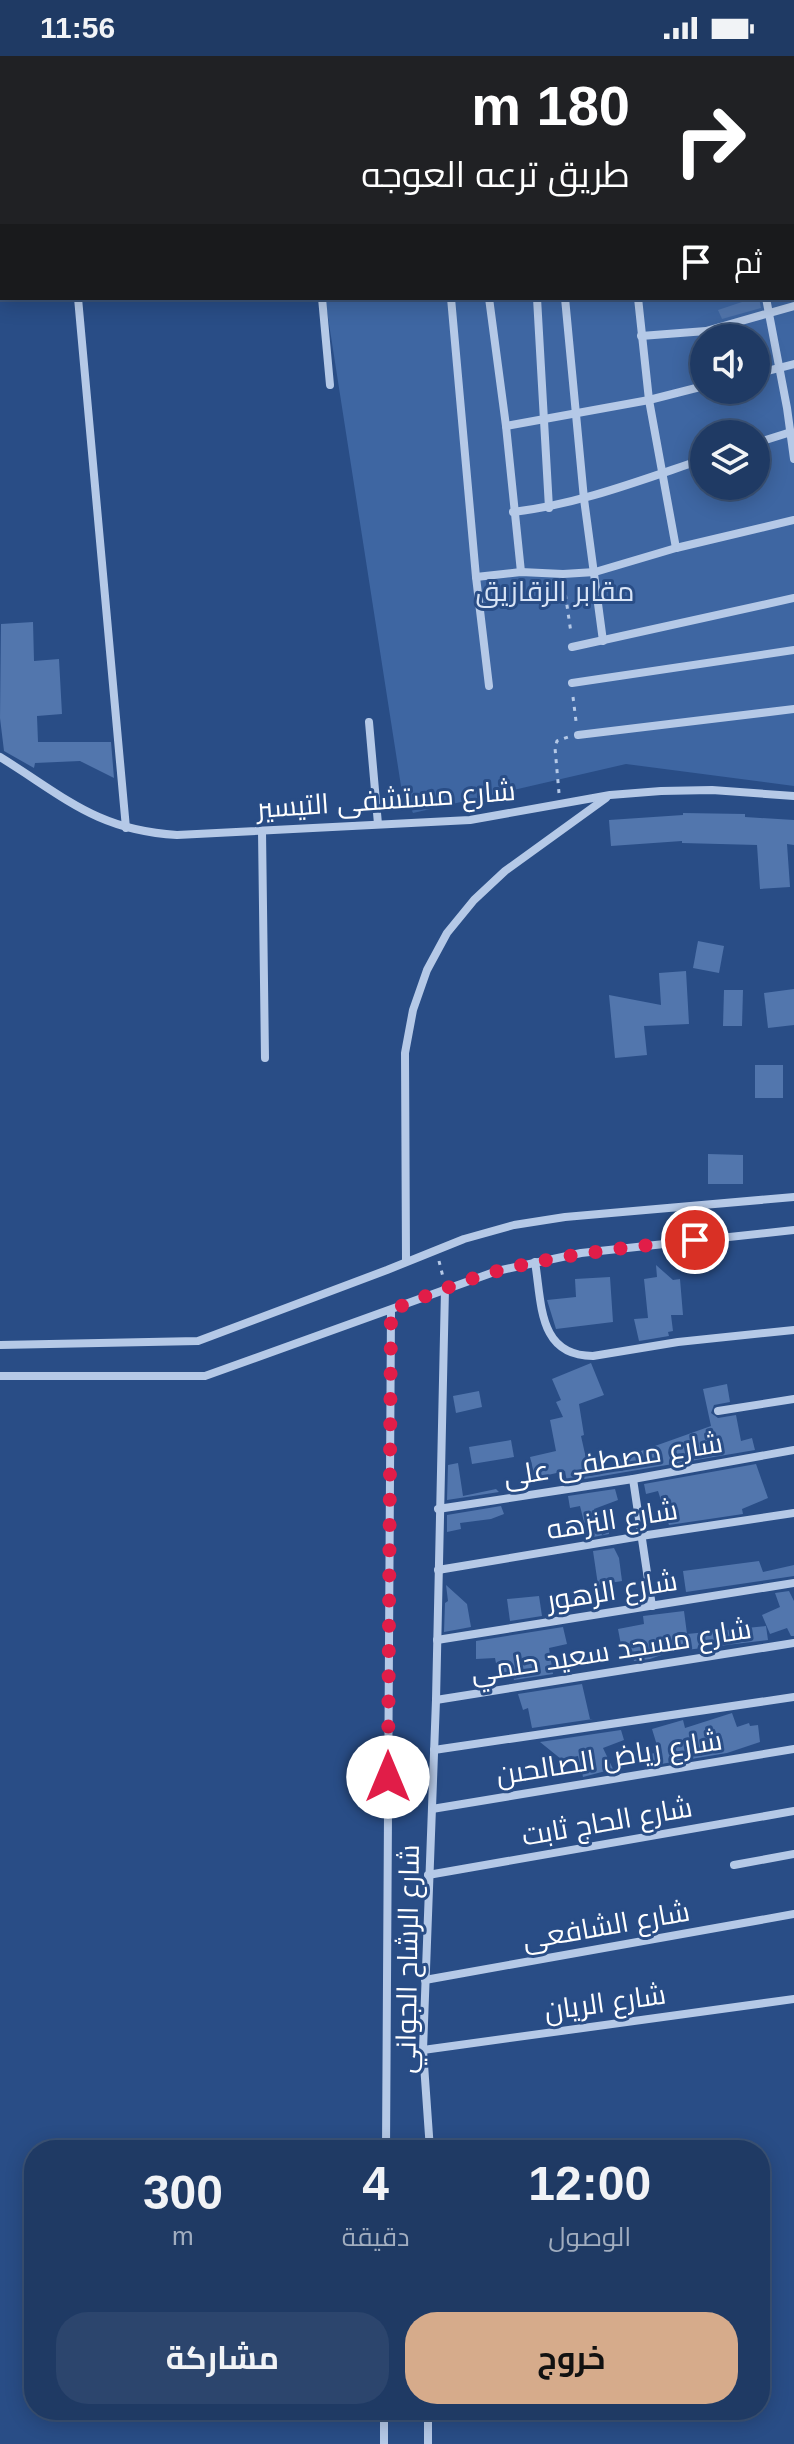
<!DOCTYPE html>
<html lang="ar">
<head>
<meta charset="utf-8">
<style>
	body { margin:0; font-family:Helvetica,Cairo,sans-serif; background:#2c456d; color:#f1f3f6; direction:rtl; height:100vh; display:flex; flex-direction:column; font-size:30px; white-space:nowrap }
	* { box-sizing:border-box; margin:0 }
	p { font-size:26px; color:#a1adbf }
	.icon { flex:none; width:44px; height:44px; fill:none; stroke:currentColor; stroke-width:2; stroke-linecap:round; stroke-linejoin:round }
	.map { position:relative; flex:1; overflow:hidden; direction:ltr }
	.panel { position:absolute; left:24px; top:2084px; width:746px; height:280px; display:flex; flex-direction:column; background:#1f3a64; border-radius:32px; box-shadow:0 4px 20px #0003,0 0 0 2px #3c5478; direction:rtl }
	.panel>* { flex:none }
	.banner { position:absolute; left:0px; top:0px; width:794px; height:244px; box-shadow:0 4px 20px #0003,0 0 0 2px #3c5478; direction:rtl; background:#202124; color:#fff; overflow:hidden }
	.controls { position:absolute; left:690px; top:268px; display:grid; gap:16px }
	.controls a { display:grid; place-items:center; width:80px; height:80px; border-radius:50%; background:#1f3a64; box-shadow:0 4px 20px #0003,0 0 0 2px #3c5478; font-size:40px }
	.pin { position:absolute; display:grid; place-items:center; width:68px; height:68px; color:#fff; margin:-34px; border:4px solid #fff; border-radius:50%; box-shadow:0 2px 8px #0007 }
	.me { position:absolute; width:88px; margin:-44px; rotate:0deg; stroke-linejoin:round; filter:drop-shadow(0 0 6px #0008) }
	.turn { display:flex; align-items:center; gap:28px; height:168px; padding:0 32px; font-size:36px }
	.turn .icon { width:104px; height:104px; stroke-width:2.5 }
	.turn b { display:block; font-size:56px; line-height:68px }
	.then { display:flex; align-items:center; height:76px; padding:0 32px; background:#0003; gap:16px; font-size:30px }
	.eta { display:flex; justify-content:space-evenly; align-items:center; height:136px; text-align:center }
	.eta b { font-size:48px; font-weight:700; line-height:56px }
	.action { display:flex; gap:16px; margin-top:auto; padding:16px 32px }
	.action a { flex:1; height:92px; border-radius:32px; background:#d6ab8b; color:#111; font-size:32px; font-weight:700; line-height:92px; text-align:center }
	.action a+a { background:#2c456d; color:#f1f3f6 }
	.status { display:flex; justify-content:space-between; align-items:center; height:56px; padding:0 40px; background:#1f3a64; direction:ltr }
	.status svg { height:22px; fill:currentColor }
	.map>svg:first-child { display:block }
	.green { fill:#3e66a2; fill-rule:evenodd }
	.building { fill:#5276ad }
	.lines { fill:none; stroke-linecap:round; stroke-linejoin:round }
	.path { stroke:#b5c9e7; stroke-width:3; stroke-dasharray:4 6; stroke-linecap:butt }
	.minor { stroke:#b5c9e7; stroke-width:8 }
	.route { stroke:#e11d48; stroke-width:14; stroke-dasharray:0 25.2 }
	.labels { text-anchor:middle; stroke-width:6; stroke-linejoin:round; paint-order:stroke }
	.park-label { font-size:28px; fill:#d8e4f6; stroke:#294d86 }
	.street-label { font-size:28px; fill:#fff; stroke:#294d86 }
</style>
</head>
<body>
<div class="status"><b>11:56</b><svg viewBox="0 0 49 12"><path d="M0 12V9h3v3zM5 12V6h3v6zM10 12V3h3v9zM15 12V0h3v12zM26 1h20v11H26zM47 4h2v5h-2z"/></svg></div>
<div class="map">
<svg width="794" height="2388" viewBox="0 0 794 2388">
	<rect width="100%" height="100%" fill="#294d86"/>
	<path class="green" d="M287,0H794V730L626,708L413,757L401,730L325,242H792V2H287ZM704,282H756V334H704ZM704,378H756V430H704Z"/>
	<g class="building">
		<polygon points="744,242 759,242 761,252 722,263 718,254 745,245"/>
		<polygon points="33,566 34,605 59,603 62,658 37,660 38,686 111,686 114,722 80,705 35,707 34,712 4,695 0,662 1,568"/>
		<polygon points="683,757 745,758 745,761 794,764 794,789 787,788 790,831 760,833 757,789 682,787 682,785 611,790 609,764 683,759"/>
		<polygon points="698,885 724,890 719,917 693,912"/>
		<polygon points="686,915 689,968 644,970 647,999 615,1002 609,939 661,949 659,917"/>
		<polygon points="794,933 794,969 768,972 764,937"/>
		<polygon points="724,934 743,934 742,970 723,970"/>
		<rect x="755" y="1009" width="28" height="33"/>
		<polygon points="708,1098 743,1099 743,1128 708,1128"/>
		<polygon points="656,1209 673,1224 680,1223 683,1259 671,1259 673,1275 668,1276 669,1280 639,1285 634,1263 648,1262 644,1223 657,1221"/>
		<polygon points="610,1221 613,1266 556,1273 547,1244 576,1241 575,1223"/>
		<polygon points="591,1307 604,1339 579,1348 584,1379 581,1380 590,1420 616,1413 614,1406 624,1401 711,1370 703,1333 727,1328 730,1346 714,1349 711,1357 718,1362 736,1359 741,1385 752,1382 755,1394 567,1426 565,1415 535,1422 530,1401 556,1395 550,1364 563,1361 556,1346 561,1344 552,1323"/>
		<polygon points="479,1335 482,1351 456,1357 453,1340"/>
		<polygon points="511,1384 514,1401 472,1408 469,1391"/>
		<polygon points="458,1407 463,1440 496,1433 499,1436 447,1444 448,1409"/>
		<polygon points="756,1408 768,1442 742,1453 743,1458 669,1469 658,1435 646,1438 644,1428"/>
		<polygon points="615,1433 618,1444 594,1453 602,1479 609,1476 609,1478 588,1482 580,1450 570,1452 568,1440"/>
		<polygon points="501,1450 504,1458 491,1463 460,1467 461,1473 447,1476 447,1459"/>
		<polygon points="614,1492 619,1502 622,1525 598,1529 593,1495"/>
		<polygon points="759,1505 763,1516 794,1509 794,1520 686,1536 683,1515"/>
		<polygon points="446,1529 467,1548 471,1571 444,1576 445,1547 448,1545"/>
		<polygon points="789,1535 794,1545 794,1580 791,1580 787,1572 770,1578 762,1559 780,1551 775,1537"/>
		<polygon points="539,1540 542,1560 510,1565 507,1543"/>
		<polygon points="684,1555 687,1578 766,1570 768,1584 686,1594 684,1591 650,1603 634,1605 629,1587 621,1589 618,1573 644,1568 643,1560"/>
		<polygon points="563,1571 567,1588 549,1592 553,1618 514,1624 512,1616 498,1618 495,1602 476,1603 476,1585"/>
		<polygon points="582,1628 590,1663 593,1663 532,1672 528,1652 523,1654 518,1638"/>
		<polygon points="732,1657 737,1671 749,1667 750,1670 758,1669 760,1686 727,1697 649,1710 646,1699 659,1696 652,1673 683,1664 685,1672"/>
		<polygon points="621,1674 624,1684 603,1692 613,1713 583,1721 578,1700 561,1703 540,1686"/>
	</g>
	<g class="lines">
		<g class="path">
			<polyline points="564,529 571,577"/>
			<polyline points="573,641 576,665"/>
			<polyline points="559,737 555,692 557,685 568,681"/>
			<polyline points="439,1205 443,1221"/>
		</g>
		<g class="minor">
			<polyline points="298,0 298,2"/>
			<polyline points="426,0 426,2"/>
			<polyline points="453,0 453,2"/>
			<polyline points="611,0 611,2"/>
			<polyline points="726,0 727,2"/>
			<polyline points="652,2 661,0"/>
			<polyline points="792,36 794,45"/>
			<polyline points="792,128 794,128"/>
			<polyline points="792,210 794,209"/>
			<polyline points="78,242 126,772"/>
			<polyline points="322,242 330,329"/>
			<polyline points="451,242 476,521 489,630"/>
			<polyline points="489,242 506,370 521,516"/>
			<polyline points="537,242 549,452"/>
			<polyline points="565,242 584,443 603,585"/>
			<polyline points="638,242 649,344 676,492"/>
			<polyline points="766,242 787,352 794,403"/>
			<polyline points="641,280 706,275 794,250"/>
			<polyline points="756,318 794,308"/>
			<polyline points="506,370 649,344 704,330"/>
			<polyline points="756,387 791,376"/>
			<path d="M513,456C580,448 641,424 704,403"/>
			<polyline points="476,521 521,516 563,518 595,516 676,492 794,464"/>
			<polyline points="572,591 794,542"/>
			<polyline points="572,627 794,594"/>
			<polyline points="369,666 378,768"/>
			<polyline points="578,679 794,653"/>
			<path d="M0,701C65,741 96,774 177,779L470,764L610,739L661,735L712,734L794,740"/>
			<polyline points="262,775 265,1002"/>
			<polyline points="406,1205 405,997 413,954 427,914 447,877 474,844 505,815 606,742"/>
			<path d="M535,1206C542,1248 538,1300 593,1300L678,1286L794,1274"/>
			<polyline points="0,1289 198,1285 387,1214 464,1183 514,1169 565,1161 794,1141"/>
			<polyline points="0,1320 205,1320 497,1215 581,1197 794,1174"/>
			<polyline points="718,1355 794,1343"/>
			<polyline points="633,1423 652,1550"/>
			<polyline points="438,1453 633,1423 794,1394"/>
			<polyline points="438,1514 641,1480 794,1457"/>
			<polyline points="437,1584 794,1527"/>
			<polyline points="436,1644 794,1587"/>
			<polyline points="434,1694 794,1641"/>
			<polyline points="432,1753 794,1693"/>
			<polyline points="734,1809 794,1798"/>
			<polyline points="428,1819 794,1755"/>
			<polyline points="425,1924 794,1858"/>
			<polyline points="423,1994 794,1943"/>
			<polyline points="386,2094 391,1254"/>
			<polyline points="430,2094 423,1994 436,1644 445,1233"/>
			<polyline points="384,2388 384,2354"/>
			<polyline points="428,2388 428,2354"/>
		</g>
	</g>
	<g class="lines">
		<path class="route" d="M388,1721L391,1254C427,1240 463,1224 501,1214C565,1198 630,1191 695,1184"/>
	</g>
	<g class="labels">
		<g class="park-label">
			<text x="555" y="545">مقابر الزقازيق</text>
		</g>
		<g class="street-label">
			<text transform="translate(386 743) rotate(-4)" y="10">شارع مستشفى التيسير</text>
			<text transform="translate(613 1403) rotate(-9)" y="10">شارع مصطفى على</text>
			<text transform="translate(612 1463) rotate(-9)" y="10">شارع النزهه</text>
			<text transform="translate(612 1534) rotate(-9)" y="10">شارع الزهور</text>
			<text transform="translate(611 1594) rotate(-9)" y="10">شارع مسجد سعيد حلمي</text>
			<text transform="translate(609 1701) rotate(-9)" y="10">شارع رياض الصالحىن</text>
			<text transform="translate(607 1765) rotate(-10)" y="10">شارع الحاج ثابت</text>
			<text transform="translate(606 1869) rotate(-10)" y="10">شارع الشافعى</text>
			<text transform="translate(407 1903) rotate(-89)" y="10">شارع الرشاح الجواني</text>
			<text transform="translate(605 1946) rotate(-8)" y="10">شارع الريان</text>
		</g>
	</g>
</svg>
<div class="controls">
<a><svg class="icon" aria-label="sound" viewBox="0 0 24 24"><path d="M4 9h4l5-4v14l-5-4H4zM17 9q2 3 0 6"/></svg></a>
<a><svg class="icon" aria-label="layers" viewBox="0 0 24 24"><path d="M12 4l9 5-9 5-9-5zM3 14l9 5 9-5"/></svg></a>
</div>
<div class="pin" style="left:695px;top:1184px;background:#d93025"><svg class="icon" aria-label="arrive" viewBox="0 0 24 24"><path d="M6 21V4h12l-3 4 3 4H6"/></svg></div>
<svg class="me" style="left:388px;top:1721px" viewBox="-20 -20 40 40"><circle r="19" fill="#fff"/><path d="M0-13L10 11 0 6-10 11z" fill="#e11d48"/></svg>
<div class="banner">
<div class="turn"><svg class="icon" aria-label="right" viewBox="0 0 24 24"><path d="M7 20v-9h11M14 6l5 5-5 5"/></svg><div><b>180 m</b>طريق ترعه العوجه</div></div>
<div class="then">ثم<svg class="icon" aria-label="arrive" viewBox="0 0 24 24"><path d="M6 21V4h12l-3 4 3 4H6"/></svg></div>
</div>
<section class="panel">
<div class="eta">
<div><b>12:00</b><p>الوصول</p></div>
<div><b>4</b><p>دقيقة</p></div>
<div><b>300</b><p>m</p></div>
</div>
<div class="action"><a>خروج</a><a>مشاركة</a></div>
</section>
</div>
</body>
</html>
